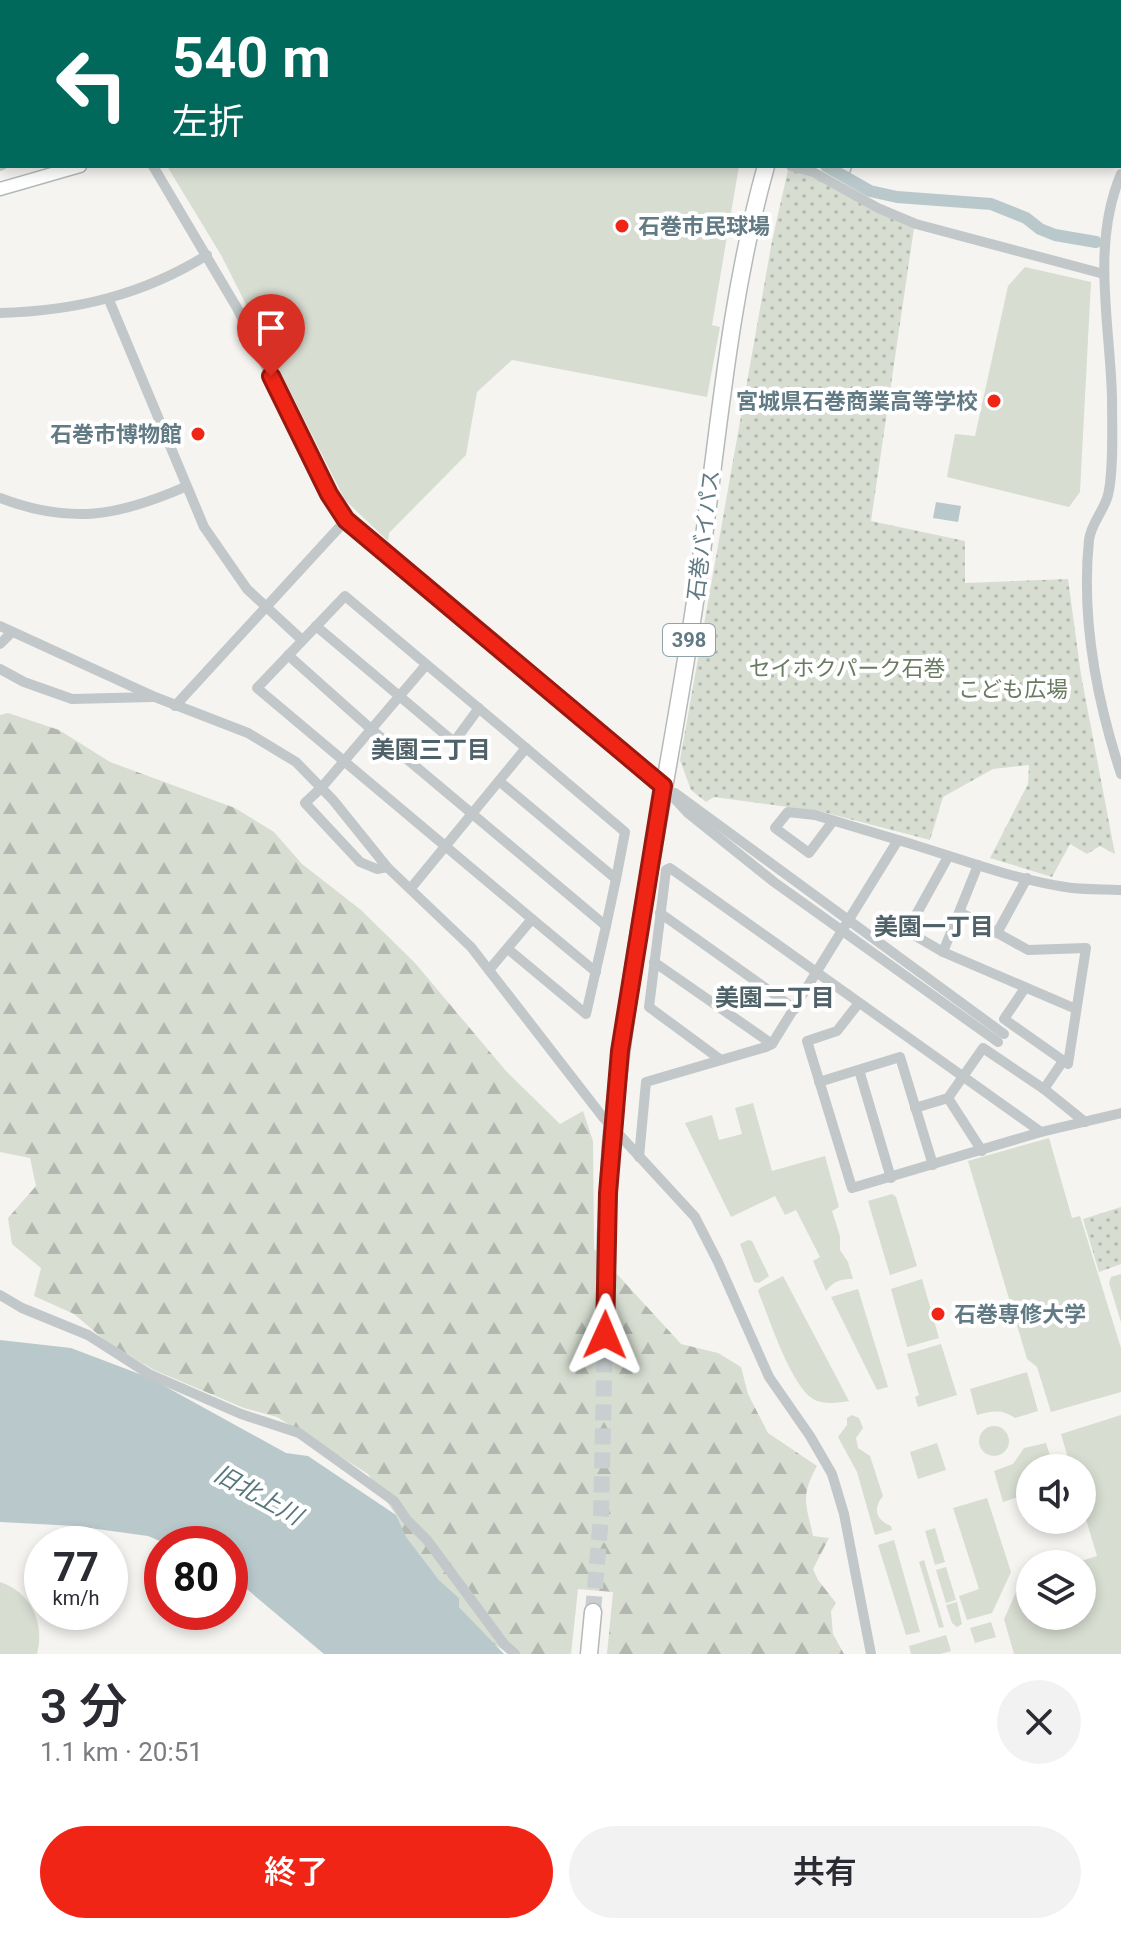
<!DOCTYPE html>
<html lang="ja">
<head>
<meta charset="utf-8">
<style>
	body { margin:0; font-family:Roboto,"Noto Sans JP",sans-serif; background:#f2f2f3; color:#2b2b33; height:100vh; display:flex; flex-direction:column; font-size:30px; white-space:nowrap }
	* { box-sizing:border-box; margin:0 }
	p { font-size:26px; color:#7c7c81 }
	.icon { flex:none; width:44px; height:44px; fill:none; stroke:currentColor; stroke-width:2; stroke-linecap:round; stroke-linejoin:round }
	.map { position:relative; height:1654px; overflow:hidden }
	.panel { display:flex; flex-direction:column; background:#fff; flex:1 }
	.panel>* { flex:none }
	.hud { position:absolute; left:0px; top:0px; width:1122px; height:168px; box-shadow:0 4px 12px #0003; background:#00695c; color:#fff; overflow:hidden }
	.fabs { position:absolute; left:1016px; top:1454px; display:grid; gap:16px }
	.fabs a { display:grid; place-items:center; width:80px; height:80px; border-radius:50%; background:#fff; box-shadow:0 4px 12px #0003; font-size:40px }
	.speed { position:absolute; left:24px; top:1526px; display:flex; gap:16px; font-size:40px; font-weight:700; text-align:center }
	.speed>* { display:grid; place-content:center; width:104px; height:104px; border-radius:50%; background:#fff; box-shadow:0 4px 12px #0003; line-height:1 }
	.speed small { font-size:20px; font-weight:400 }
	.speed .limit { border:12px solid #d22; background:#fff; color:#111 }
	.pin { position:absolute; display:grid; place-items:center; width:68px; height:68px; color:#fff; margin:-82px -34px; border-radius:50% 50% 50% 0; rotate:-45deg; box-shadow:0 0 8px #0007 }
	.pin .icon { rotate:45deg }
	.me { position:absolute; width:88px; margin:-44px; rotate:1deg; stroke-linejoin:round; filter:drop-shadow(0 0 6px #0008) }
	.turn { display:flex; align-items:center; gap:28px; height:168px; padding:0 40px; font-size:36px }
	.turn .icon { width:104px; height:104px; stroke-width:2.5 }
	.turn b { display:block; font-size:56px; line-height:68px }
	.round { display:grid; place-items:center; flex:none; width:84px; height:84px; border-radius:42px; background:#f2f2f3 }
	.head { display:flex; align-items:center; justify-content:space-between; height:136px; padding:0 40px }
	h1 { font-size:48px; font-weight:600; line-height:60px }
	.primary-button { display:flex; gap:16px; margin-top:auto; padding:16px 40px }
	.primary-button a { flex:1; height:92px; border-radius:48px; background:#f02516; color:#fff; font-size:32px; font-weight:600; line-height:92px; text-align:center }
	.primary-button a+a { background:#f2f2f3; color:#2b2b33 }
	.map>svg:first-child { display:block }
	.grass { fill:#d7ddd1 }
	.forest { fill:url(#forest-firs) }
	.park { fill:url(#park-dots) }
	.water { fill:#b9c9cb }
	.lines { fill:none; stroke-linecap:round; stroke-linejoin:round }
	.stream { stroke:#b9c9cb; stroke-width:2 }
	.river { stroke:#b9c9cb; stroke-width:12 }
	.highway-tunnel { stroke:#c9cfd0; stroke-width:16; stroke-dasharray:16 8; stroke-linecap:butt }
	.major-casing { stroke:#b2b9bc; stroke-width:15 }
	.highway-casing { stroke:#b4b9bb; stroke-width:19 }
	.minor { stroke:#c2c7c9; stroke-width:10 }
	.major { stroke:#fff; stroke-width:12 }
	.highway { stroke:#fff; stroke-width:16 }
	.highway-bridge-casing { stroke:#b4b9bb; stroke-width:19; stroke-linecap:butt }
	.highway-bridge { stroke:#fff; stroke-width:16 }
	.route-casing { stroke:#9c180e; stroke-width:20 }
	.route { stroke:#f02516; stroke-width:14 }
	.poi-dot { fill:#f02516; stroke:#fff; stroke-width:3 }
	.labels { text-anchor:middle; stroke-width:8; stroke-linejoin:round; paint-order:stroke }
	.shield { fill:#fff; stroke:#90a2a9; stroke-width:2 }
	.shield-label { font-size:20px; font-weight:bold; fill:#617a84 }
	.poi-label { font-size:22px; font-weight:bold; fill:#617a84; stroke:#fff; text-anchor:start }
	.street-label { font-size:22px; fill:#617a84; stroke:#fff }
	.park-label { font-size:22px; fill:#6a7b61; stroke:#fff }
	.neighbourhood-label { font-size:24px; font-weight:bold; fill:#506269; stroke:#fff }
	.water-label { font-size:24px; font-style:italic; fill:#58777b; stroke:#fff }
</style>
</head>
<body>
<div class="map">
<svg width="1121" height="1654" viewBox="0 0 1121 1654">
	<defs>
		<pattern id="forest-firs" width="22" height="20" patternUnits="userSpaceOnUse" patternTransform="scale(2)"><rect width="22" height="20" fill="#d7ddd1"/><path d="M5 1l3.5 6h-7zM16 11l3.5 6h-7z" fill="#b2b8af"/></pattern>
		<pattern id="park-dots" width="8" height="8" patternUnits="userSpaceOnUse" patternTransform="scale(2)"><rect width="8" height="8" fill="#d7ddd1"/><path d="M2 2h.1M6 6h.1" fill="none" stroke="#b2b8af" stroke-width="1.8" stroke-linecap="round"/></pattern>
	</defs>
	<rect width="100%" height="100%" fill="#f5f4f0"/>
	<g class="grass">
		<polygon points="167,166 739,166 712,325 720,327 707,397 512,360 477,392 466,455 389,533 388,541 345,500 221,255"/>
		<polygon points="1025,267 1091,282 1080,492 1069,507 947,477 955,434 975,436 1008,286"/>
		<path d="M753,1103L772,1171L825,1156L839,1207L832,1211L840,1236V1250L848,1262L853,1279C840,1279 834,1281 826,1291L813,1261L820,1257L796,1210L785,1215L775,1196L731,1217L685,1123L712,1115L719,1140L742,1134L735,1108Z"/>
		<polygon points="1049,1138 1072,1218 1080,1216 1121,1348 1121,1392 1051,1412 1037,1367 1027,1359 968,1161"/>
		<polygon points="892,1194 896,1197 917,1266 890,1275 868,1201"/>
		<polygon points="748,1240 752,1241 769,1276 759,1283 754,1282 740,1244"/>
		<polygon points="1121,1274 1121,1322 1109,1283 1111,1277"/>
		<path d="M783,1276L849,1401C840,1403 826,1404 817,1401C792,1392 769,1317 758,1291L760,1288Z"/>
		<polygon points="922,1279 939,1338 907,1347 891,1289"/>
		<polygon points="858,1289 888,1387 877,1390 831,1297"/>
		<polygon points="941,1344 957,1395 918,1407 915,1397 919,1395 907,1354"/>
		<path d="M1027,1372L1038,1411L1015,1418C1001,1409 993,1411 977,1415L970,1389Z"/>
		<path d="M852,1415L859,1418L863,1428L856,1438L858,1448L870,1456L883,1496C873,1508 875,1520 891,1526L892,1530L875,1535L857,1472L838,1437L847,1425V1418Z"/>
		<polygon points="1121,1415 1121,1654 1014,1654 1004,1619 1022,1579 1030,1577 1030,1616 1082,1616 1082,1564 1072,1564 1097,1556 1082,1506 1082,1468 1071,1468 1061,1434"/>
		<circle cx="994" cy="1441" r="15"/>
		<polygon points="937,1443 946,1470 918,1479 910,1452"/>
		<polygon points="1046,1443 1054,1468 1030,1468 1030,1493 1003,1502 994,1471 1013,1464 1024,1448"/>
		<polygon points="987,1498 1011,1572 992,1613 967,1620 959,1596 979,1589 953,1508"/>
		<polygon points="935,1528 945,1562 935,1565 925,1531"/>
		<polygon points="894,1540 920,1632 906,1635 878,1545"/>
		<polygon points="924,1560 944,1627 939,1628 919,1562"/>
		<polygon points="946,1567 956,1600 946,1603 936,1570"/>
		<path d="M0,1582C31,1592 45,1623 37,1654H0Z"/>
		<polygon points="957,1602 962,1624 957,1627 952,1623 946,1605"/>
		<polygon points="991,1622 996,1637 975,1643 970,1628"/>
		<polygon points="946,1635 951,1651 940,1654 911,1654 909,1646"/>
	</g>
	<g class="forest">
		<polygon points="0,0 155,0 2,2 0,115"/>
		<path d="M8,713L59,730L110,762L235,808L274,832L302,864L361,910L415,963L506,1071L560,1124L583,1111L593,1141L594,1249L681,1344L718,1353L741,1367L748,1394L768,1433L817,1466C800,1497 806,1503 813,1536L829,1538L813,1569L818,1580L836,1603L831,1611L833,1634L844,1654H607L613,1592L578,1589L571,1654H510L492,1643L459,1607V1598L439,1580L405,1537L396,1515L368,1474L277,1417L244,1408L154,1370L107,1342L74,1314L34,1296L41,1268L12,1244L8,1218L36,1186L30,1158L0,1152V715Z"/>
	</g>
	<g class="park">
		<polygon points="788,170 810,176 914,228 871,521 965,541 965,583 1068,579 1081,675 1115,854 1100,846 1087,854 1070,844 1052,877 990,858 1028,784 1029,765 993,769 943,797 930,840 819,811 714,797 706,802 691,790 680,760 772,241"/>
		<polygon points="1121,1207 1121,1264 1099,1272 1083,1219"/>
	</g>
	<g class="water">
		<polygon points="936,502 961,506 958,522 933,518"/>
		<polygon points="0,1340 71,1348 150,1378 286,1453 308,1456 396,1515 406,1537 439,1580 459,1598 459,1607 504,1654 324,1654 230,1575 230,1544 167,1544 148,1536 75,1526 0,1522"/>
	</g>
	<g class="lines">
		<g class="stream">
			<polyline points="873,0 874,2"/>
			<polyline points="407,2 412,0"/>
			<polyline points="0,138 2,137"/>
			<polyline points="848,178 852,166"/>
		</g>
		<g class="river">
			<polyline points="519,0 523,2"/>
			<polyline points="439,2 443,0"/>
			<polyline points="0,165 2,164"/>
			<polyline points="826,166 870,191 897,197 991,204 1026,218 1040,229 1055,235 1096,242"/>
		</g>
		<polyline class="highway-tunnel" points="593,1612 601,1516 605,1335"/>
		<g class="major-casing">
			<g id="major">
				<polyline points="506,2 509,0"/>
				<polyline points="0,189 80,166"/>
			</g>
		</g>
		<g class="highway-casing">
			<g id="highway">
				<polyline points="827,2 828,0"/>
				<path d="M614,1114C632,939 671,768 696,595C717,452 727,305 766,166"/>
				<polyline points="605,1335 606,1236 611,1144"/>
				<polyline points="589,1654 593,1612"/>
			</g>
		</g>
		<g class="minor">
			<polyline points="263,0 269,2"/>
			<polyline points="247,2 254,0"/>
			<polyline points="346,2 351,0"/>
			<polyline points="0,153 2,152"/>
			<polyline points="153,166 237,308 329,494 346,520 663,786 688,813 774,882 998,1042"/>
			<polyline points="791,166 813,172 878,208 916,224 1104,274"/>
			<path d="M1121,174C1091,245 1110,323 1112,397C1112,424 1114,471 1108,495C1104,511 1091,523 1089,540C1081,618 1097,701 1121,774"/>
			<polyline points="109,300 204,527 247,589 302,640"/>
			<path d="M0,313C75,311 143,295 207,255"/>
			<path d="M0,498C71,525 118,516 185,487"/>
			<polyline points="0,626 155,697 248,733 296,762 333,800 387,867 471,947 602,1116 695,1217 718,1262 769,1377 810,1436 832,1474 844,1514 871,1654"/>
			<polyline points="316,626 454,742 479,708"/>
			<polyline points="0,644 12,632"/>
			<polyline points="288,655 371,729 606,926 586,1014 508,949"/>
			<polyline points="0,669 24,682 72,699 153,697"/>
			<polyline points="175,706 346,520"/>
			<polyline points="526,748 625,832 616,879"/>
			<polyline points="499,781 616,879 606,926"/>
			<polyline points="675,793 1004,1034"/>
			<polyline points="833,821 809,853 775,828 788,812 815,815 898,840"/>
			<polyline points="948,857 907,931 943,952 1076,1009"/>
			<polyline points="387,867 377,869 360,862 305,803 322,787 426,665"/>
			<polyline points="411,888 526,748 345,596 257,688 532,919 489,970"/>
			<polyline points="960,912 1028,950 1086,948 1068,1064 1004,1019 1025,988"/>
			<polyline points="660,913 795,1009"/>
			<polyline points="532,919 596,972"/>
			<polyline points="997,933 1027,878"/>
			<polyline points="943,952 978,865"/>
			<polyline points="654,962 772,1044"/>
			<polyline points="858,1004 837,1031 807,1041 852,1188 1041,1132 1121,1113"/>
			<polyline points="721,1060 649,1007 666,870 670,868 1041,1132"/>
			<polyline points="859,1070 891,1178"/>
			<polyline points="819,1082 900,1057 933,1165"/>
			<polyline points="1044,1089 1063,1061"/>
			<polyline points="915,1108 948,1098"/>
			<polyline points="982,1151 948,1098 983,1048 1044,1089 1085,1122"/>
			<path d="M639,1157L646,1082L766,1047L772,1044L898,840C953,856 1008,878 1065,887C1084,890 1103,889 1121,890"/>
			<polyline points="0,1295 22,1308 88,1335 149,1374 241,1414 299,1433 394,1501 407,1520 427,1540 504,1644 515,1654"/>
		</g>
		<use href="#major" class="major"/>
		<use href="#highway" class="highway"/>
		<g class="highway-bridge-casing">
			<polyline id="highway-bridge" points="611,1144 614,1114"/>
		</g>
		<use href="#highway-bridge" class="highway-bridge"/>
	</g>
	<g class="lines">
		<g class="route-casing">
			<polyline id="route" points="271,376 329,494 346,520 663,786 620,1051 608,1193 605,1335"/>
		</g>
		<use href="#route" class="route"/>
	</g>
	<g class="poi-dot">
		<circle cx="622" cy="226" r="8"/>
		<circle cx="994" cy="401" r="8"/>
		<circle cx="198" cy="434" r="8"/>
		<circle cx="938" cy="1314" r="8"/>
	</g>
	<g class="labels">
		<rect class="shield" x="663" y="624" width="52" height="32" rx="6"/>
		<g class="shield-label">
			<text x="689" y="647">398</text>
		</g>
		<g class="poi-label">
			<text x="638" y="234">石巻市民球場</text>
			<text x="978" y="409" text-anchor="end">宮城県石巻商業高等学校</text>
			<text x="182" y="442" text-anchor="end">石巻市博物館</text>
			<text x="954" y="1322">石巻専修大学</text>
		</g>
		<g class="street-label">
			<text transform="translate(703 535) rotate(-83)" y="8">石巻バイパス</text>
		</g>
		<g class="park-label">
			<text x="847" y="676">セイホクパーク石巻</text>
			<text x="1013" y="697">こども広場</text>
		</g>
		<g class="neighbourhood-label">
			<text x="431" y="758">美園三丁目</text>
			<text x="934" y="935">美園一丁目</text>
			<text x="775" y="1006">美園二丁目</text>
		</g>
		<g class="water-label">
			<text transform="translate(258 1495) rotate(29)" y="8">旧北上川</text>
		</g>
	</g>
</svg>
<div class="fabs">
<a><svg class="icon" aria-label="sound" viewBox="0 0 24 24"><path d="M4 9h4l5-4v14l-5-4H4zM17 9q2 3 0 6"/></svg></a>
<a><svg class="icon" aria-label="layers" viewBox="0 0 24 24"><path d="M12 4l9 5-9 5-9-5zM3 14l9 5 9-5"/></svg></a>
</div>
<div class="speed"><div>77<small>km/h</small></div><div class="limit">80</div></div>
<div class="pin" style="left:271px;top:376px;background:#d93025"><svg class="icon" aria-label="arrive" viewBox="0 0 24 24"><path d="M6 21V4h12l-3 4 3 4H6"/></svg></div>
<svg class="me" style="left:605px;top:1335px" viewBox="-20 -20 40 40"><path d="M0-17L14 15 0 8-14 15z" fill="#f02516" stroke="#fff" stroke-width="4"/></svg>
<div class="hud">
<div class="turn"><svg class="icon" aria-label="left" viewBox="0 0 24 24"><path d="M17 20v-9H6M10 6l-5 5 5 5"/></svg><div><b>540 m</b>左折</div></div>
</div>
</div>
<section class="panel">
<div class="head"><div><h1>3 分</h1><p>1.1 km · 20:51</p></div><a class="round"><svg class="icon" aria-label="close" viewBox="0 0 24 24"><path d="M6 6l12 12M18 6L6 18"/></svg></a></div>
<div class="primary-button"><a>終了</a><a>共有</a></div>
</section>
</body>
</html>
